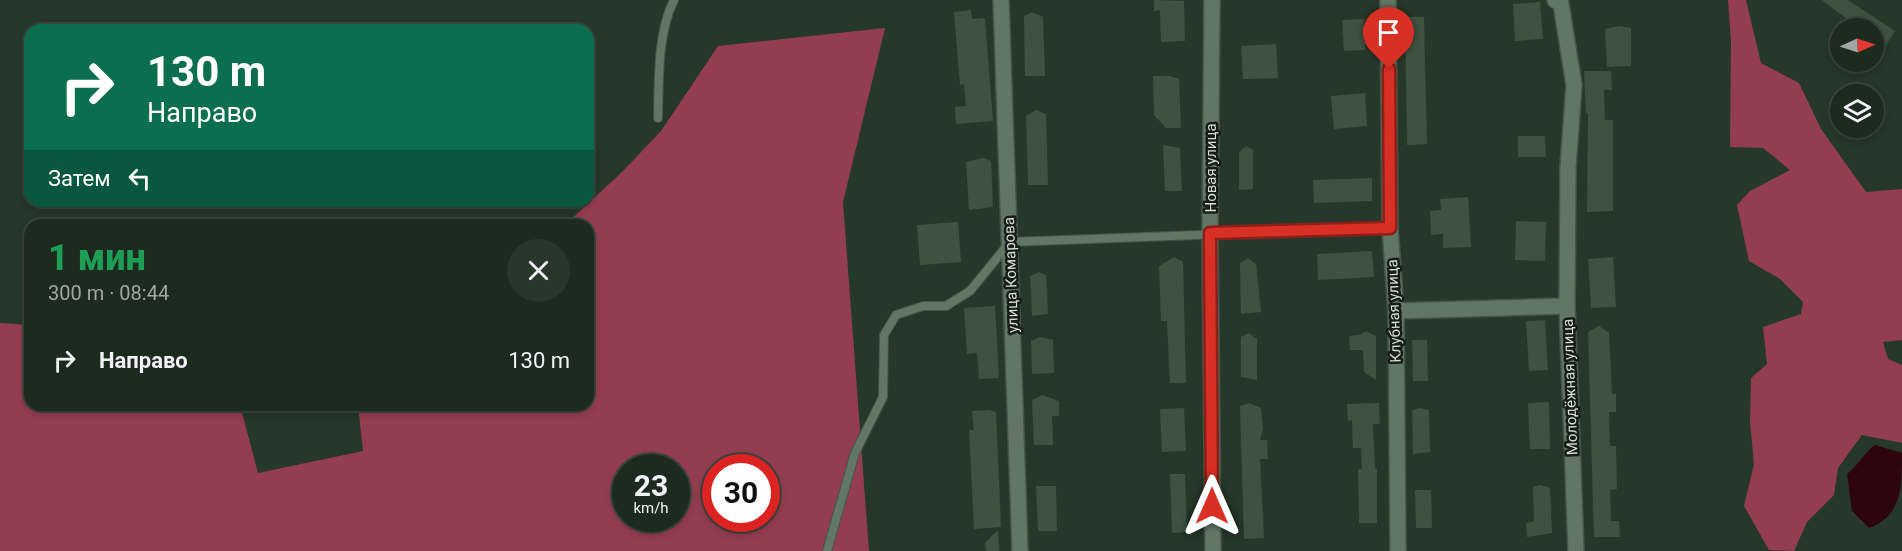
<!DOCTYPE html>
<html lang="ru">
<head>
<meta charset="utf-8">
<style>
	body { margin:0; font-family:Roboto,sans-serif; background:#29362c; color:#f1f3f6; height:100vh; display:flex; flex-direction:column; font-size:22px; white-space:nowrap }
	* { box-sizing:border-box; margin:0 }
	p { font-size:20px; color:#a0a7a4 }
	.icon { flex:none; width:33px; height:33px; fill:none; stroke:currentColor; stroke-width:2; stroke-linecap:round; stroke-linejoin:round }
	.map { position:relative; flex:1; overflow:hidden }
	.panel { position:absolute; left:24px; top:219px; width:570px; height:192px; display:flex; flex-direction:column; background:#1c2a1f; border-radius:18px; box-shadow:0 3px 9px #0003,0 0 0 2px #3a463d }
	.panel>* { flex:none }
	.top-card { position:absolute; left:24px; top:24px; width:570px; height:183px; border-radius:18px; box-shadow:0 3px 9px #0003,0 0 0 2px #3a463d; background:#0b6e4f; color:#fff; overflow:hidden }
	.needle { width:39px; rotate:87deg }
	.fabs { position:absolute; left:1830px; top:18px; display:grid; gap:12px }
	.fabs a { display:grid; place-items:center; width:54px; height:54px; border-radius:50%; background:#1c2a1f; box-shadow:0 3px 9px #0003,0 0 0 2px #3a463d; font-size:30px }
	.speed { position:absolute; left:612px; top:454px; display:flex; gap:12px; font-size:30px; font-weight:700; text-align:center }
	.speed>* { display:grid; place-content:center; width:78px; height:78px; border-radius:50%; background:#1c2a1f; box-shadow:0 3px 9px #0003,0 0 0 2px #3a463d; line-height:1 }
	.speed small { font-size:15px; font-weight:400 }
	.speed .limit { border:9px solid #d22; background:#fff; color:#111 }
	.pin { position:absolute; display:grid; place-items:center; width:51px; height:51px; color:#fff; margin:-62px -26px; border-radius:50% 50% 50% 0; rotate:-45deg; box-shadow:0 0 6px #0007 }
	.pin .icon { rotate:45deg }
	.me { position:absolute; width:66px; margin:-33px; rotate:0deg; stroke-linejoin:round; filter:drop-shadow(0 0 4px #0008) }
	.turn { display:flex; align-items:center; gap:21px; height:126px; padding:0 24px; font-size:27px }
	.turn .icon { width:78px; height:78px; stroke-width:2.5 }
	.turn b { display:block; font-size:42px; line-height:51px }
	.then { display:flex; align-items:center; height:57px; padding:0 24px; background:#0003; gap:12px; font-size:22px }
	.round { display:grid; place-items:center; flex:none; width:63px; height:63px; border-radius:32px; background:#29362c }
	.headline { display:flex; align-items:center; justify-content:space-between; height:102px; padding:0 24px }
	h1 { font-size:36px; font-weight:800; line-height:45px; color:#1e9e55 }
	ul { padding:0; list-style:none }
	li { display:flex; align-items:center; gap:18px; height:78px; padding:0 24px }
	li div { flex:1 }
	li b { display:block; font-size:22px }
	li em { font-style:normal }
	.map>svg:first-child { display:block }
	.forest { fill:#933d50; fill-rule:evenodd }
	.water { fill:#2e040f }
	.building { fill:#3f5242 }
	.lines { fill:none; stroke-linecap:round; stroke-linejoin:round }
	.lane-casing { stroke:#455548; stroke-width:10 }
	.street-casing { stroke:#455548; stroke-width:18 }
	.lane { stroke:#627665; stroke-width:8 }
	.street { stroke:#627665; stroke-width:15 }
	.route-casing { stroke:#8d1f18; stroke-width:15 }
	.route { stroke:#d93025; stroke-width:10 }
	.labels { text-anchor:middle; stroke-width:5; stroke-linejoin:round; paint-order:stroke }
	.street-label { font-size:15px; fill:#d4dfd5; stroke:#151d16 }
</style>
</head>
<body>
<div class="map">
<svg width="1902" height="551" viewBox="0 0 1902 551">
	<rect width="100%" height="100%" fill="#263829"/>
	<g class="forest">
		<polygon points="1728,0 1746,0 1761,63 1799,83 1821,129 1866,192 1902,189 1902,340 1883,342 1888,359 1902,365 1902,443 1862,435 1838,468 1834,495 1807,522 1794,551 1769,550 1744,506 1754,464 1750,422 1751,378 1767,364 1763,327 1801,314 1803,302 1780,279 1749,261 1737,205 1750,191 1790,170 1763,148 1730,147 1731,41"/>
		<path d="M885,28L843,202L869,551H0V323L30,325V405H240L258,473L363,451L358,405H588V225H565L622,172L661,131L718,46ZM626,468H676V519H626ZM716,468H766V519H716Z"/>
	</g>
	<path class="water" d="M1875,445L1902,453C1902,487 1902,516 1869,528L1852,511L1847,474C1859,465 1863,453 1875,445Z"/>
	<g class="building">
		<polygon points="1154,0 1184,1 1185,41 1161,42 1160,10 1154,11"/>
		<polygon points="1822,0 1848,0 1895,31 1874,64 1874,28 1847,28 1851,22"/>
		<polygon points="1540,2 1543,39 1515,41 1513,4"/>
		<polygon points="971,10 972,19 985,18 993,121 956,124 955,107 966,106 964,84 960,85 954,12"/>
		<polygon points="1032,12 1043,17 1045,76 1025,76 1024,16"/>
		<polygon points="1405,17 1424,17 1427,144 1407,145"/>
		<polygon points="1364,19 1365,50 1344,51 1342,20"/>
		<polygon points="1619,26 1631,28 1631,66 1607,67 1605,29"/>
		<polygon points="1276,44 1278,78 1243,79 1241,46"/>
		<polygon points="1584,71 1611,71 1612,90 1604,90 1605,120 1613,120 1613,211 1587,212 1588,113 1586,113"/>
		<polygon points="1153,76 1170,76 1179,79 1181,128 1166,128 1154,115"/>
		<polygon points="1365,93 1367,126 1334,129 1331,96"/>
		<polygon points="1036,110 1046,114 1048,185 1028,185 1026,116"/>
		<polygon points="1518,136 1545,136 1546,157 1518,157"/>
		<polygon points="1163,145 1180,148 1182,191 1165,191"/>
		<polygon points="1246,146 1253,150 1253,189 1239,190 1239,152"/>
		<polygon points="983,158 991,161 993,207 969,210 966,162"/>
		<polygon points="1372,178 1372,201 1314,203 1313,180"/>
		<polygon points="1468,197 1471,247 1443,248 1443,234 1431,235 1430,211 1441,210 1440,199"/>
		<polygon points="1516,221 1546,222 1545,261 1515,260"/>
		<polygon points="958,222 961,262 920,265 917,225"/>
		<polygon points="1372,251 1374,277 1318,280 1317,254"/>
		<polygon points="1174,257 1183,262 1186,383 1170,383 1167,321 1161,321 1159,266"/>
		<polygon points="1613,257 1616,307 1591,308 1588,259"/>
		<polygon points="1248,258 1256,264 1261,312 1241,314 1240,263"/>
		<polygon points="1039,272 1046,275 1048,314 1032,316 1030,276"/>
		<polygon points="995,306 999,378 979,379 977,353 967,354 964,308"/>
		<polygon points="1545,320 1548,370 1529,371 1526,321"/>
		<polygon points="1599,326 1609,333 1612,394 1616,394 1616,412 1609,412 1610,446 1616,446 1617,489 1610,490 1611,521 1619,521 1620,537 1594,537 1588,332"/>
		<polygon points="1366,331 1376,336 1376,380 1364,372 1363,350 1350,350 1349,336 1360,335"/>
		<polygon points="1249,333 1257,339 1257,380 1241,377 1241,337"/>
		<polygon points="1040,337 1053,340 1054,373 1032,374 1031,341"/>
		<polygon points="1412,340 1427,340 1428,381 1413,381"/>
		<polygon points="1042,395 1059,401 1059,416 1052,416 1053,445 1034,445 1032,400"/>
		<polygon points="1549,402 1550,449 1530,449 1528,403"/>
		<polygon points="1249,403 1261,408 1263,429 1260,440 1267,440 1268,459 1260,459 1264,538 1244,539 1240,406"/>
		<polygon points="1379,403 1380,424 1373,424 1375,469 1377,469 1377,523 1359,523 1358,469 1362,469 1361,448 1353,448 1352,420 1348,421 1347,404"/>
		<polygon points="1184,408 1186,451 1162,452 1160,409"/>
		<polygon points="1420,408 1429,410 1430,452 1413,454 1412,410"/>
		<polygon points="989,410 996,412 1001,527 974,529 969,430 974,430 972,411"/>
		<polygon points="1170,474 1185,474 1187,532 1172,533"/>
		<polygon points="1541,485 1550,488 1552,533 1527,537 1526,523 1534,521 1533,487"/>
		<polygon points="1036,486 1056,486 1057,531 1038,531"/>
		<polygon points="1415,490 1431,490 1432,528 1416,528"/>
		<polygon points="998,530 999,551 986,551 985,543"/>
	</g>
	<g class="lines">
		<g class="lane-casing">
			<g id="lane">
				<path d="M658,118C659,81 657,34 674,0"/>
				<polyline points="827,551 855,453 883,397 884,335 896,315 923,306 946,306 970,291 1010,242 1390,228"/>
			</g>
		</g>
		<g class="street-casing">
			<g id="street">
				<polyline points="1001,0 1020,551"/>
				<polyline points="1212,0 1210,233 1213,551"/>
				<polyline points="1388,0 1390,228 1396,311 1398,551"/>
				<polyline points="1555,0 1561,4 1574,85 1568,167 1567,306 1576,551"/>
				<polyline points="1396,311 1567,306"/>
			</g>
		</g>
		<use href="#lane" class="lane"/>
		<use href="#street" class="street"/>
	</g>
	<g class="lines">
		<g class="route-casing">
			<polyline id="route" points="1212,506 1210,233 1390,228 1389,69"/>
		</g>
		<use href="#route" class="route"/>
	</g>
	<g class="labels">
		<g class="street-label">
			<text transform="translate(1211 168) rotate(-90)" y="5">Новая улица</text>
			<text transform="translate(1011 275) rotate(-92)" y="5">улица Комарова</text>
			<text transform="translate(1394 311) rotate(-92)" y="5">Клубная улица</text>
			<text transform="translate(1570 387) rotate(-92)" y="5">Молодёжная улица</text>
		</g>
	</g>
</svg>
<div class="fabs">
<a><svg class="needle" viewBox="-14 -14 28 28"><path d="M0-13l5 13h-10z" fill="#e53935"/><path d="M0 13l5-13h-10z" fill="#a0a7a4"/></svg></a>
<a><svg class="icon" aria-label="layers" viewBox="0 0 24 24"><path d="M12 4l9 5-9 5-9-5zM3 14l9 5 9-5"/></svg></a>
</div>
<div class="speed"><div>23<small>km/h</small></div><div class="limit">30</div></div>
<div class="pin" style="left:1389px;top:69px;background:#d93025"><svg class="icon" aria-label="arrive" viewBox="0 0 24 24"><path d="M6 21V4h12l-3 4 3 4H6"/></svg></div>
<svg class="me" style="left:1212px;top:506px" viewBox="-20 -20 40 40"><path d="M0-17L14 15 0 8-14 15z" fill="#d93025" stroke="#fff" stroke-width="4"/></svg>
<div class="top-card">
<div class="turn"><svg class="icon" aria-label="right" viewBox="0 0 24 24"><path d="M7 20v-9h11M14 6l5 5-5 5"/></svg><div><b>130 m</b>Направо</div></div>
<div class="then">Затем<svg class="icon" aria-label="left" viewBox="0 0 24 24"><path d="M17 20v-9H6M10 6l-5 5 5 5"/></svg></div>
</div>
<section class="panel">
<div class="headline"><div><h1>1 мин</h1><p>300 m · 08:44</p></div><a class="round"><svg class="icon" aria-label="close" viewBox="0 0 24 24"><path d="M6 6l12 12M18 6L6 18"/></svg></a></div>
<ul>
<li><svg class="icon" aria-label="right" viewBox="0 0 24 24"><path d="M7 20v-9h11M14 6l5 5-5 5"/></svg><div><b>Направо</b></div><em>130 m</em></li>
</ul>
</section>
</div>
</body>
</html>
